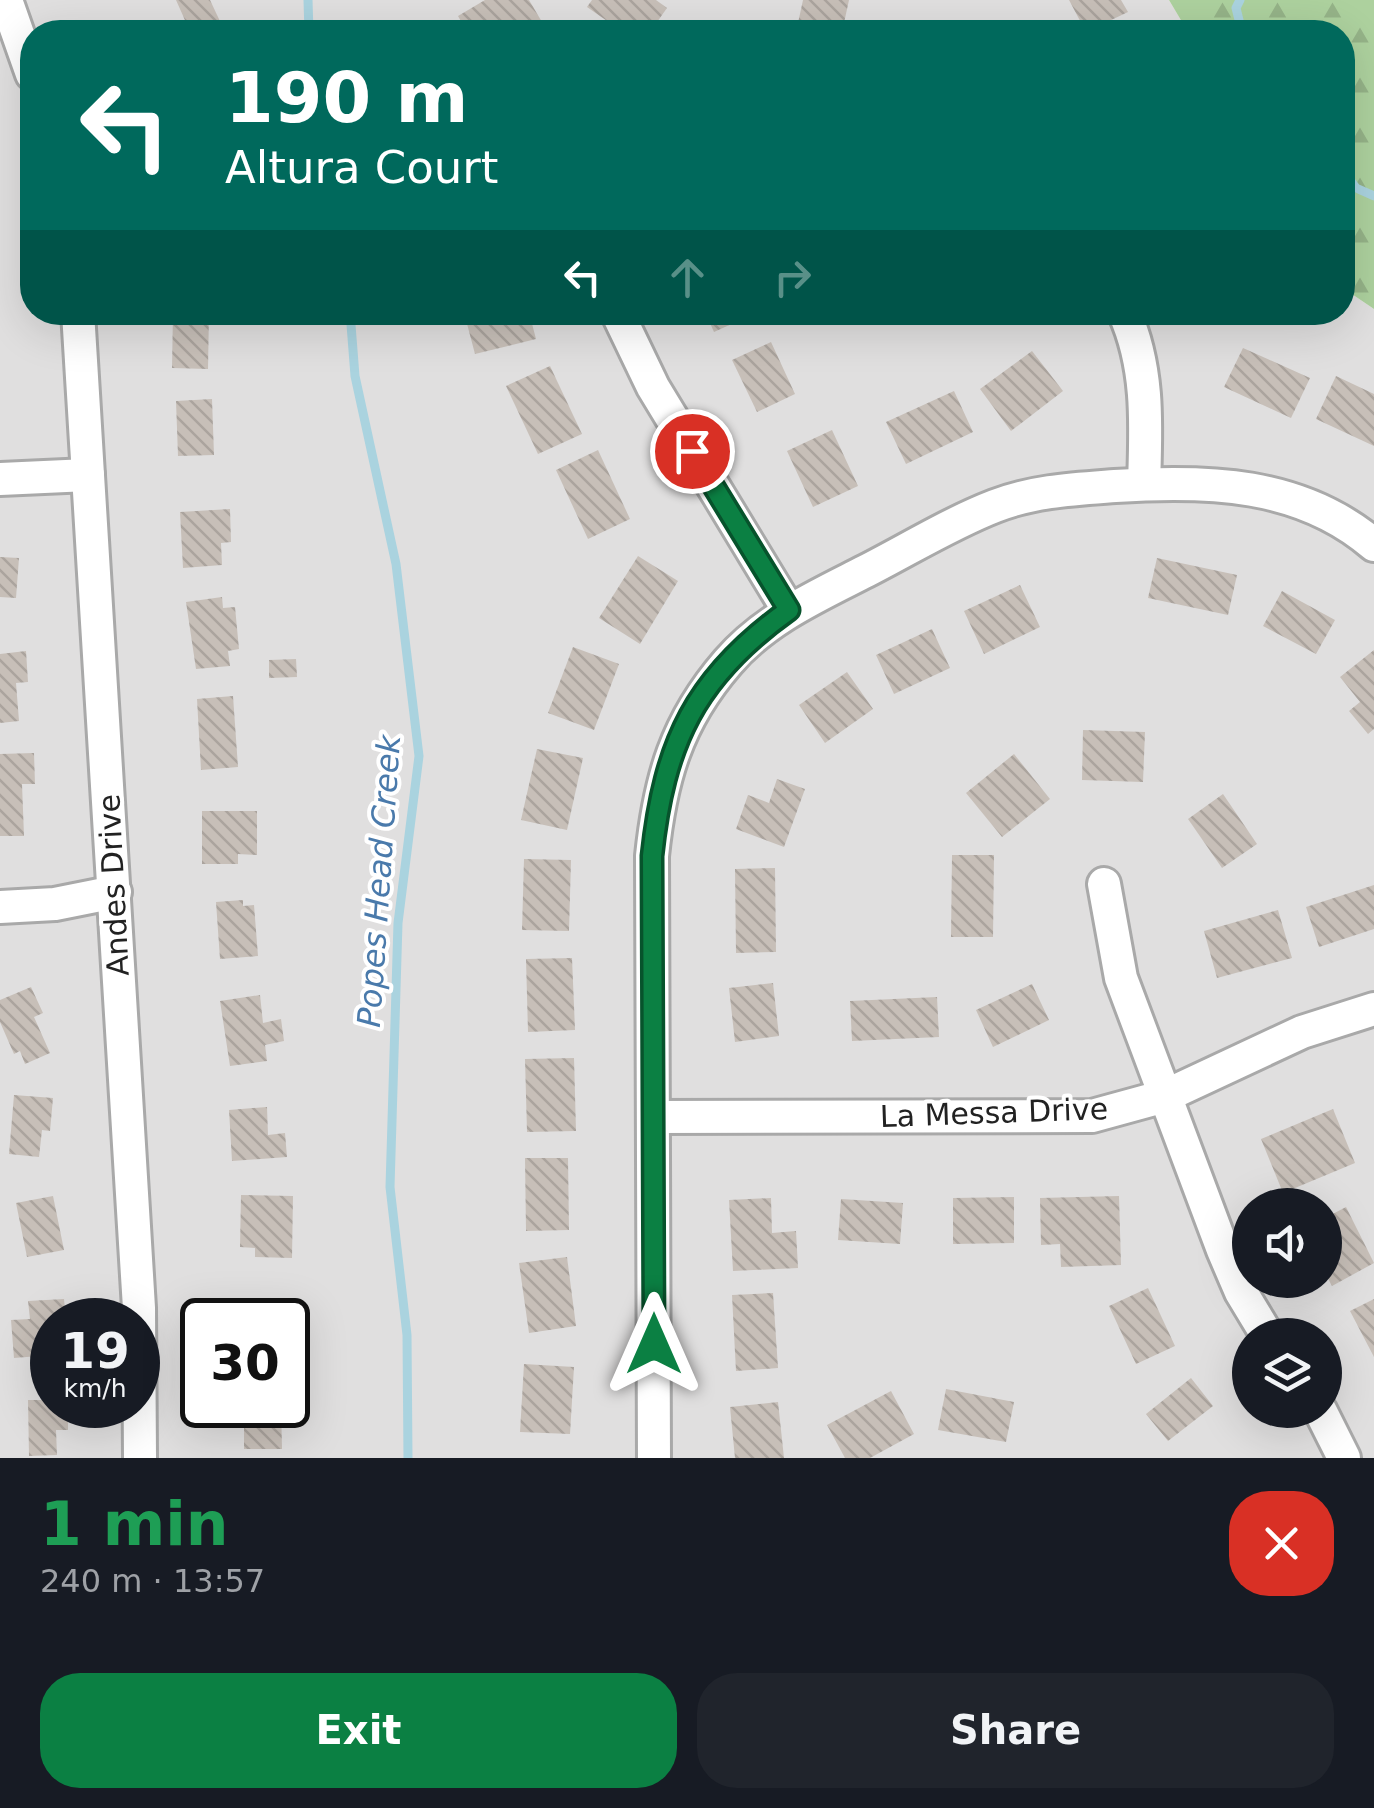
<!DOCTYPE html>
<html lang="en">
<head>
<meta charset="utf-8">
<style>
	body { margin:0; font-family:"DejaVu Sans",sans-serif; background:#20242c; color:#f1f3f6; height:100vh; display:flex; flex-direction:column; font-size:38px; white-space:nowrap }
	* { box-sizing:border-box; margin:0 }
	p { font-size:32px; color:#9ea1a6 }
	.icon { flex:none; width:55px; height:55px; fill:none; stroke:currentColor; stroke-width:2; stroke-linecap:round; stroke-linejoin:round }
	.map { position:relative; height:1458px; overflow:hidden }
	.panel { display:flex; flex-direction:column; background:#171b24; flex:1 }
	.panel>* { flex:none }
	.banner { position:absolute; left:20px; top:20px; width:1335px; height:305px; border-radius:40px; box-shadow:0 10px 40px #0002; background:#00695c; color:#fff; overflow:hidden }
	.fabs { position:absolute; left:1232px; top:1188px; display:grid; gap:20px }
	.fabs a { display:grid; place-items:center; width:110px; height:110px; border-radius:50%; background:#171b24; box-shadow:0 10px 40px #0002; font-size:50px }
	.speed { position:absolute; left:30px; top:1298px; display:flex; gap:20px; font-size:50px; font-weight:700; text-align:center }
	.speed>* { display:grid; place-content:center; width:130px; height:130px; border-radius:50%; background:#171b24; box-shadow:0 10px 40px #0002; line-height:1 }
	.speed small { font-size:25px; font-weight:400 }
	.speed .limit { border:5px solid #111; border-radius:15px; background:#fff; color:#111 }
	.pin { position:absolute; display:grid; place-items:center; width:85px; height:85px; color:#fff; margin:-42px; border:5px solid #fff; border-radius:50%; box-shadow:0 2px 10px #0007 }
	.me { position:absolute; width:110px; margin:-55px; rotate:0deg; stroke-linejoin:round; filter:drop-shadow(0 0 8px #0008) }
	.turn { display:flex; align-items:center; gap:35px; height:210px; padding:0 40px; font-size:45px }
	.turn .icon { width:130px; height:130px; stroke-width:2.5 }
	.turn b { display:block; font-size:70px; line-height:85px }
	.lanes { display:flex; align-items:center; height:95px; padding:0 40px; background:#0003; justify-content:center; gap:50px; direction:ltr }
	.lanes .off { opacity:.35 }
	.round { display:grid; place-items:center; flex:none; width:105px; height:105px; border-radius:40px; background:#20242c }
	.summary { display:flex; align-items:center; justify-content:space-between; height:170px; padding:0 40px }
	h1 { font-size:60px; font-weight:700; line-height:75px; color:#1e9e55 }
	.action { display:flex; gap:20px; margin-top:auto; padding:20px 40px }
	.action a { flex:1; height:115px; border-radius:40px; background:#0b8043; color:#fff; font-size:40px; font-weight:700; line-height:115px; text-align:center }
	.action a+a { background:#20242c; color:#f1f3f6 }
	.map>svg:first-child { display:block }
	.residential { fill:#e0dfdf; fill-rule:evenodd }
	.forest { fill:url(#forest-firs) }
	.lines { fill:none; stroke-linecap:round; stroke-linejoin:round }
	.stream { stroke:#aad3df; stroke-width:9 }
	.building { fill:url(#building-back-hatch) }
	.minor-casing { stroke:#a9a9a9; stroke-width:38 }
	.minor { stroke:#fff; stroke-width:32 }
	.route-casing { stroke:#07532c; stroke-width:25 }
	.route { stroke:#0b8043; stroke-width:18 }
	.labels { text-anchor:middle; stroke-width:8; stroke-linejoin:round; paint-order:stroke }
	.street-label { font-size:30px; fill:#222; stroke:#fff }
	.water-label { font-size:32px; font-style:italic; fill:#4a7aab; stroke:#fff }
</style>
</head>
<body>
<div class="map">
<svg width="1374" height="1458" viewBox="0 0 1374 1458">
	<defs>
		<pattern id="forest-firs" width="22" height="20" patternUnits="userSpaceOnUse" patternTransform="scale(2.5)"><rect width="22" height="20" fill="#add19e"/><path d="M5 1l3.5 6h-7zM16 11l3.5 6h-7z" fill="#95b388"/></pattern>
		<pattern id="building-back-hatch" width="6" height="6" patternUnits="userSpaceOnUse" patternTransform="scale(2.5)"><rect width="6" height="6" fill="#c7bfb8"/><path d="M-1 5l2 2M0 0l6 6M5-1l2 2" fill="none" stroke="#aba49e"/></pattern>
	</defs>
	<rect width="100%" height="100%" fill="#f2efe9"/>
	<path class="residential" d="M0,0H1169L1188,32H32V312H1342L1343,288L1374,309V1458H0ZM1250,1205H1325V1280H1250ZM52,1320H138V1405H52ZM202,1320H288V1405H202ZM1250,1335H1325V1410H1250Z"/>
	<polygon class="forest" points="1169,0 1374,0 1374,309 1343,288 1342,32 1188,32"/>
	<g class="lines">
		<g class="stream">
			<polyline points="308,0 309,32"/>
			<polyline points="1240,0 1236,8 1242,32"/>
			<polyline points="1342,169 1356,188 1374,196"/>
			<polyline points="350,312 355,376 396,564 419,756 398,923 390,1187 407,1335 408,1458"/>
		</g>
	</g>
	<g class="building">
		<polygon points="176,0 210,0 225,32 177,32 188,27"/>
		<polygon points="485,0 529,0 542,22 524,32 467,32 458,16"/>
		<polygon points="592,0 656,0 667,8 650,32 623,32 587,7"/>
		<polygon points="803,0 849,0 842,32 796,32"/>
		<polygon points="1069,0 1121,0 1128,12 1086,32"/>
		<polygon points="173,312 209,312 208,369 172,368"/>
		<polygon points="477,312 529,312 536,339 475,354 466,320 478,316"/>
		<polygon points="705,312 758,312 714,332"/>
		<polygon points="771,342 795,394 757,412 732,360"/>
		<polygon points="1243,348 1310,378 1291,418 1224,387"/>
		<polygon points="1032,351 1063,391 1011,431 980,389"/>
		<polygon points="550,366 582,434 538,454 506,386"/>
		<polygon points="1336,376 1374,394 1374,446 1316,419"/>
		<polygon points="954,391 973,432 906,464 886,422"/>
		<polygon points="212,399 214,455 178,456 176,401"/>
		<polygon points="832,430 858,486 813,507 787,451"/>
		<polygon points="598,450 630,519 588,539 556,470"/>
		<polygon points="230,509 231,542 221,543 222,565 183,568 180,512"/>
		<polygon points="638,556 678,581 640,644 599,618"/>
		<polygon points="0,557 19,558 16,598 0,597"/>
		<polygon points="1157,558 1237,575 1228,615 1148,598"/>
		<polygon points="1020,585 1040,627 984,654 964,611"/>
		<polygon points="1282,591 1335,620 1316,654 1263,626"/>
		<polygon points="222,597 223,608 235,607 239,649 228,651 230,666 196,669 186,602"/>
		<polygon points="932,629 950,668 894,694 876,655"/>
		<polygon points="573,647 619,664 594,730 548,713"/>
		<polygon points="1374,650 1374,729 1368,734 1349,711 1360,702 1340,677"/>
		<polygon points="26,651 28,682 16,683 19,721 0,723 0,654"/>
		<polygon points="296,659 297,677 269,678 269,660"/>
		<polygon points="847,672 873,709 825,743 799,705"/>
		<polygon points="233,696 238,767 201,770 197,699"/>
		<polygon points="1083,730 1145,732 1143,782 1082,780"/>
		<polygon points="537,749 583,758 567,830 521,820"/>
		<polygon points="34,753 35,784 22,784 24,836 0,836 0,754"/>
		<polygon points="1014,754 1050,799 1002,837 966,793"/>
		<polygon points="777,779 805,789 784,847 736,829 748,795 769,803"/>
		<polygon points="1223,794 1257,844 1222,868 1188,819"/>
		<polygon points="202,811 257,811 257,855 238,854 238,864 202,864"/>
		<polygon points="952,855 994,855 993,937 951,937"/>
		<polygon points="524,859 571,860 569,931 522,930"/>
		<polygon points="775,868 776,952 736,953 735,869"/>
		<polygon points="1374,885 1374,929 1319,947 1306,907"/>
		<polygon points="243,900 243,906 254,905 258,956 220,959 216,902"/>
		<polygon points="1278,910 1292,958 1217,978 1204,931"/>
		<polygon points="572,958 575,1030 528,1032 526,959"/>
		<polygon points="773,983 779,1036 735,1042 729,988"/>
		<polygon points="1032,984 1049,1020 993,1047 976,1010"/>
		<polygon points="31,987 43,1013 34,1017 50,1053 25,1064 20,1051 14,1054 0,1022 0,1000"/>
		<polygon points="260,995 263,1023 281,1019 284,1041 265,1045 267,1061 230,1066 220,1001"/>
		<polygon points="937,997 939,1037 852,1041 850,1001"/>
		<polygon points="574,1058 576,1131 527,1132 525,1059"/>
		<polygon points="14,1095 53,1098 50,1131 42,1130 39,1157 9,1154"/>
		<polygon points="267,1107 268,1135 285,1133 287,1157 232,1161 229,1110"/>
		<polygon points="1333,1109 1355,1163 1283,1193 1261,1139"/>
		<polygon points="525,1158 568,1158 569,1230 526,1231"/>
		<polygon points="241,1195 293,1196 292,1258 255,1257 255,1248 240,1247"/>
		<polygon points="53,1196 64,1250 27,1257 16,1203"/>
		<polygon points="1119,1196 1121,1265 1061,1267 1060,1244 1041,1245 1040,1198"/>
		<polygon points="1014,1197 1014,1243 953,1244 953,1198"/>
		<polygon points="771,1198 772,1233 796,1231 798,1268 733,1271 729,1200"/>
		<polygon points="841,1199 903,1203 900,1244 838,1240"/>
		<polygon points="1346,1207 1374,1263 1332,1286 1325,1273 1325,1218"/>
		<polygon points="567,1257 576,1326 529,1333 519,1263"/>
		<polygon points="1148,1288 1175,1346 1136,1364 1109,1306"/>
		<polygon points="773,1293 778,1368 736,1371 732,1295"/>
		<polygon points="64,1299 66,1320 52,1320 52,1355 14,1358 11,1320 30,1319 28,1301"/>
		<polygon points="1374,1299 1374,1357 1350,1311"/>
		<polygon points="281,1306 281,1320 240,1320 240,1307"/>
		<polygon points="302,1332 303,1358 288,1359 288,1333"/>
		<polygon points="524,1364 574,1367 570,1434 520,1432"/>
		<polygon points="1191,1378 1213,1406 1168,1441 1146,1414"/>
		<polygon points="946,1389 1014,1402 1006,1442 938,1430"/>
		<polygon points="891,1391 914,1434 870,1458 845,1458 827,1425"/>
		<polygon points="28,1400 52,1400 52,1405 68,1405 68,1430 56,1430 57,1455 29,1456"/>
		<polygon points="778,1402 784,1458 735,1458 730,1407"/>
		<polygon points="244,1405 281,1405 282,1449 244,1449"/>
	</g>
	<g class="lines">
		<g class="minor-casing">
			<g id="minor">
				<polyline points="6,0 32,74"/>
				<polyline points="78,312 139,1308 140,1458"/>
				<polyline points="617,312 653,387 789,611"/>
				<path d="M1124,312C1149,367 1146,425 1144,484"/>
				<polyline points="0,479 88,475"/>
				<polyline points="1104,884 1121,978 1223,1250 1241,1292 1267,1335"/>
				<polyline points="0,907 55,904 115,892"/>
				<polyline points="654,1117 1092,1116 1165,1096 1302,1032 1374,1009"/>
				<polyline points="1320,1410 1344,1458"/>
				<path d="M654,1458L652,856C660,779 676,722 728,662C765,619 817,596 866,571C909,549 951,523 995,506C1033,491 1075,489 1115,486C1206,480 1301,482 1374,545"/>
			</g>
		</g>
		<use href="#minor" class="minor"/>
	</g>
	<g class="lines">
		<g class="route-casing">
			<path id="route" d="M654,1344L652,856C664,743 695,677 789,610L692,451"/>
		</g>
		<use href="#route" class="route"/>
	</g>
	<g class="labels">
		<g class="street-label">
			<text transform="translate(114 885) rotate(-93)" y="10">Andes Drive</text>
			<text transform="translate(994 1113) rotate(-2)" y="10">La Messa Drive</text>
		</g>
		<g class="water-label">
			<text transform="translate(379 881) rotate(-86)" y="11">Popes Head Creek</text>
		</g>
	</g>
</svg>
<div class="fabs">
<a><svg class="icon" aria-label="sound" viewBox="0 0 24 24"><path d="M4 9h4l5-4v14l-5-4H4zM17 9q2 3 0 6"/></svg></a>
<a><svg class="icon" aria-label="layers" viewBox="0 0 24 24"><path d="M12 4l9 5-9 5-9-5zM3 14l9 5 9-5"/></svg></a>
</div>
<div class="speed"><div>19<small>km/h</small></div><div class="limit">30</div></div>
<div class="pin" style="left:692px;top:451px;background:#d93025"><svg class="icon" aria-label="arrive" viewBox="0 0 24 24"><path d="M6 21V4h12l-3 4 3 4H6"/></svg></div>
<svg class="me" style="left:654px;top:1344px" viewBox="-20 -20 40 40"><path d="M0-17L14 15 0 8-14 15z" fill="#0b8043" stroke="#fff" stroke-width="4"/></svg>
<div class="banner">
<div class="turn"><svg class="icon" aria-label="left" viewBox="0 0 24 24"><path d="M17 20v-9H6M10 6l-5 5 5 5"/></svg><div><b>190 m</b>Altura Court</div></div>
<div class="lanes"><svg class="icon" aria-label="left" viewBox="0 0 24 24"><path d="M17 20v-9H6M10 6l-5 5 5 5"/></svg><svg class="icon off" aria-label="ahead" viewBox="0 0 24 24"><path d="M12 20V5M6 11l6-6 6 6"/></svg><svg class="icon off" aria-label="right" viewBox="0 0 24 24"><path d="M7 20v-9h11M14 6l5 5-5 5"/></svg></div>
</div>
</div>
<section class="panel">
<div class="summary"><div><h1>1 min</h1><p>240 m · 13:57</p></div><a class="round" style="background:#d93025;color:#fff"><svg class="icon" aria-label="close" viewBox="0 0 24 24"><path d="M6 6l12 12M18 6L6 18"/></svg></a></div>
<div class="action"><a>Exit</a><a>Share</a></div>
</section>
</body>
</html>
